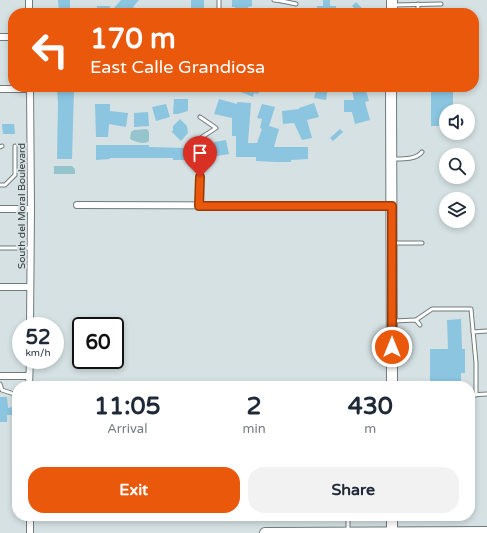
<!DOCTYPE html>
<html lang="en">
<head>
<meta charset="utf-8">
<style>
	body { margin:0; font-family:"Varela Round",sans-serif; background:#f2f2f3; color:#1f2937; height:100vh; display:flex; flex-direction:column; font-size:15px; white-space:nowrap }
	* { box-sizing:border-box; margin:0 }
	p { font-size:13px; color:#747a83 }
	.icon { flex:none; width:22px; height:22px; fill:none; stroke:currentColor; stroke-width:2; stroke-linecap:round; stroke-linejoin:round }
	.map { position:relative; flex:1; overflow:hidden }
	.details { position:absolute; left:12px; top:381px; width:463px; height:140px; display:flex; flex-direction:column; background:#fff; border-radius:16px; box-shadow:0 2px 6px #0003 }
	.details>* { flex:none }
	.guide { position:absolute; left:8px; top:8px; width:471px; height:84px; border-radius:16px; box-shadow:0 2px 6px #0003; background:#ea580c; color:#fff; overflow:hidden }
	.fabs { position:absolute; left:439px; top:104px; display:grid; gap:8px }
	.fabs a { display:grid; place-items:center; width:36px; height:36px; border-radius:50%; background:#fff; box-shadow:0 2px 6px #0003; font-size:20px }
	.speed { position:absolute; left:12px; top:317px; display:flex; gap:8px; font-size:20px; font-weight:700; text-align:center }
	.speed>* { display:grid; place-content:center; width:52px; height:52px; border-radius:50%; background:#fff; box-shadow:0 2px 6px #0003; line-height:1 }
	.speed small { font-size:10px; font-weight:400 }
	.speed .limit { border:2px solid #111; border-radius:6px; background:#fff; color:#111 }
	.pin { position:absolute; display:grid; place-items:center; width:34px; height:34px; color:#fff; margin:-41px -17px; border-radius:50% 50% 50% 0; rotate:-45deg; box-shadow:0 0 4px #0007 }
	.pin .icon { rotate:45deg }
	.me { position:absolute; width:44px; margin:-22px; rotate:0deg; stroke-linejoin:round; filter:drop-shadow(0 0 3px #0008) }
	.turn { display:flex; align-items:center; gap:14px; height:84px; padding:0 16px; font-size:18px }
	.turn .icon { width:52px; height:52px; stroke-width:2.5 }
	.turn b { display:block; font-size:28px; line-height:34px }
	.eta { display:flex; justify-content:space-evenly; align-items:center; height:68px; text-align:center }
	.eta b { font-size:24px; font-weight:800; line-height:28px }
	.cta { display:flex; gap:8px; margin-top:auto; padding:8px 16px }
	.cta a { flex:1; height:46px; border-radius:16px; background:#ea580c; color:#fff; font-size:16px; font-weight:800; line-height:46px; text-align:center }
	.cta a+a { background:#f2f2f3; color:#1f2937 }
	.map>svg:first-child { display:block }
	.green { fill:#96c4cc }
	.building { fill:#8bc5e0 }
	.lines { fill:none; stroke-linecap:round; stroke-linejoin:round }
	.service-casing { stroke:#717b7d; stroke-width:5 }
	.minor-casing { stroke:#717b7d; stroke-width:8 }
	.primary-casing { stroke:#717b7d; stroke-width:12 }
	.service { stroke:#fff; stroke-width:3 }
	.minor { stroke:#fff; stroke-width:6 }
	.primary { stroke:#fff; stroke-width:10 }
	.route-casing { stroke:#983908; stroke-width:10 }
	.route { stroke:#ea580c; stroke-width:7 }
	.labels { text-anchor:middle; stroke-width:4; stroke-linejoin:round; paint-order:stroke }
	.street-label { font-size:10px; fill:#353a3a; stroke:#d5e1e3 }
</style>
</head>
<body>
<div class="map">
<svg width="487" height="533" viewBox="0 0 487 533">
	<rect width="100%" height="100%" fill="#d5e1e3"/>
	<g class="green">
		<path d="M147,129L149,132V141C143,145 136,142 130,139L131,132L134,130Z"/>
		<polygon points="54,166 72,166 75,169 75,174 54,174"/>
	</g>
	<g class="building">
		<polygon points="58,0 70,0 70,13 59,13"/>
		<polygon points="121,0 139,0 133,7 135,8 131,13 119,13 114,8"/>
		<rect x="191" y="0" width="13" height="13"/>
		<polygon points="232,0 252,0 252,6 248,7 248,13 235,13 235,7 232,7"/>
		<polygon points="323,0 330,0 330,6 336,6 336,13 320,13 320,11 317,11 317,6 323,6"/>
		<polygon points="356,2 367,13 349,13 354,8 352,6"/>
		<rect x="97" y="6" width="13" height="7"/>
		<polygon points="474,32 478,32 479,71 474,71"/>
		<polygon points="243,87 253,87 260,90 258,94 254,93 253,97 241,92"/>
		<polygon points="317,87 328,87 326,100 314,98"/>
		<polygon points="363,87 365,87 369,101 365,102 370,120 355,124 352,112 344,112 344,100 354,100 352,90"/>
		<polygon points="431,87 453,87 453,111 446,111 446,126 431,126"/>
		<polygon points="57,88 74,89 72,159 57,159 58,104"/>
		<polygon points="174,99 188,99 188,111 178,114 173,114"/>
		<polygon points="219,99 237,104 237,102 251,103 248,143 257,143 262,129 260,128 262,119 257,118 262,104 275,107 269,126 279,129 274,147 308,147 308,159 291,160 291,162 276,162 256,161 256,157 236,157 236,136 232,136 232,118 214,114"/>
		<polygon points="314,103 319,117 307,120 312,138 302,140 294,123 283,124 282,111 299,109 299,108"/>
		<polygon points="95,104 110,104 110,111 128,113 126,127 109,124 108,137 96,137"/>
		<polygon points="166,104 170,117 156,121 152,107"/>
		<polygon points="148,112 149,126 134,127 134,113"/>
		<polygon points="180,119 187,126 188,133 181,141 171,131 173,131 173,126"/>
		<polygon points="2,124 14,124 15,134 3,134"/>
		<polygon points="340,129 343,132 333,141 330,138"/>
		<polygon points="226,140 229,154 217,156 214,142"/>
		<polygon points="96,145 149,145 149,147 186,148 186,160 173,160 173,158 110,158 110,159 96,160"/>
		<polygon points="461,319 462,349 465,349 465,373 461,373 461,386 430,386 430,349 448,349 447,320"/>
		<polygon points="0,397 7,397 8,408 13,407 13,415 7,415 7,422 0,422"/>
	</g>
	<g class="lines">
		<g class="service-casing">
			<g id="service">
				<polyline points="219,0 219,13"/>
				<polyline points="274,0 282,1 282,0"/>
				<polyline points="282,1 296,4"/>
				<polyline points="394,5 441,4"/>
				<polyline points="418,13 418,4"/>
				<polyline points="199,139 216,128 200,117"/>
				<polyline points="0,147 2,146"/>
				<path d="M392,159C401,159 416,160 422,152"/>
				<polyline points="0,185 5,185 15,175 15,146"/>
				<polyline points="199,205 199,177"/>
				<polyline points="394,243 422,243"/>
				<polyline points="0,248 30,248"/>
				<polyline points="416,320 432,309 471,309 476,363 476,395"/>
				<polyline points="394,321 416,320 420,325"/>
				<polyline points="473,332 487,331"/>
				<polyline points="0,384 2,390 14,394 17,411"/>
				<polyline points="470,395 487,394"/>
				<polyline points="348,530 348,516"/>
			</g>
		</g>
		<g class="minor-casing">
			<g id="minor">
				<polyline points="29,0 29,13"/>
				<polyline points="0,37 13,37"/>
				<polyline points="30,87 31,209 30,326"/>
				<polyline points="0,89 30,89"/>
				<polyline points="77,205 392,206"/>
				<polyline points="0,209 31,209"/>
				<polyline points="0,287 30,287"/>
				<polyline points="0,376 29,376"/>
				<polyline points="29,386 30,360"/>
				<polyline points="30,516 30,533"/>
			</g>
		</g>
		<g class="primary-casing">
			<g id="primary">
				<polyline points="392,13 392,0"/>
				<polyline points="391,87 392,386"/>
				<polyline points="392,516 392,533"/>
				<polyline points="265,533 487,532"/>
			</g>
		</g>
		<use href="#service" class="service"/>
		<use href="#minor" class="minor"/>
		<use href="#primary" class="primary"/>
	</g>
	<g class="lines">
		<g class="route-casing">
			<polyline id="route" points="200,177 199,206 392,206 392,347"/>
		</g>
		<use href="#route" class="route"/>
	</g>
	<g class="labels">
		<g class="street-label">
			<text transform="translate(21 206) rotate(-90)" y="4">South del Moral Boulevard</text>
		</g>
	</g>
</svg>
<div class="fabs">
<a><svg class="icon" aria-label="sound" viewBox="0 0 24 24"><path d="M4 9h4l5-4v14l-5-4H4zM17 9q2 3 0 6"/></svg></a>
<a><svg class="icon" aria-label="search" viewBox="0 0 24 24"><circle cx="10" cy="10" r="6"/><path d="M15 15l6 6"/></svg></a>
<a><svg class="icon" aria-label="layers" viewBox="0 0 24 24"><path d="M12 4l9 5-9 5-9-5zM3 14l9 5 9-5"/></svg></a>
</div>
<div class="speed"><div>52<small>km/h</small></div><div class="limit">60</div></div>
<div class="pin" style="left:200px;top:177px;background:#d93025"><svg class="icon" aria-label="arrive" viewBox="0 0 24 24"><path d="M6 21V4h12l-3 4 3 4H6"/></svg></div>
<svg class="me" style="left:392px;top:347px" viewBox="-20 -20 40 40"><circle r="17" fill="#ea580c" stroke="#fff" stroke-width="3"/><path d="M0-11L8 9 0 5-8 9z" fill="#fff"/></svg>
<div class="guide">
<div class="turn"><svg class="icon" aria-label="left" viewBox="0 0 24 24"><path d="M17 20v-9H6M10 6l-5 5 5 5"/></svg><div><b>170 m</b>East Calle Grandiosa</div></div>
</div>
<section class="details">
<div class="eta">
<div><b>11:05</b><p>Arrival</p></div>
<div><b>2</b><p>min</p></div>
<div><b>430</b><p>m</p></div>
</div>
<div class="cta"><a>Exit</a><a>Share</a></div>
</section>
</div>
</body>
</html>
